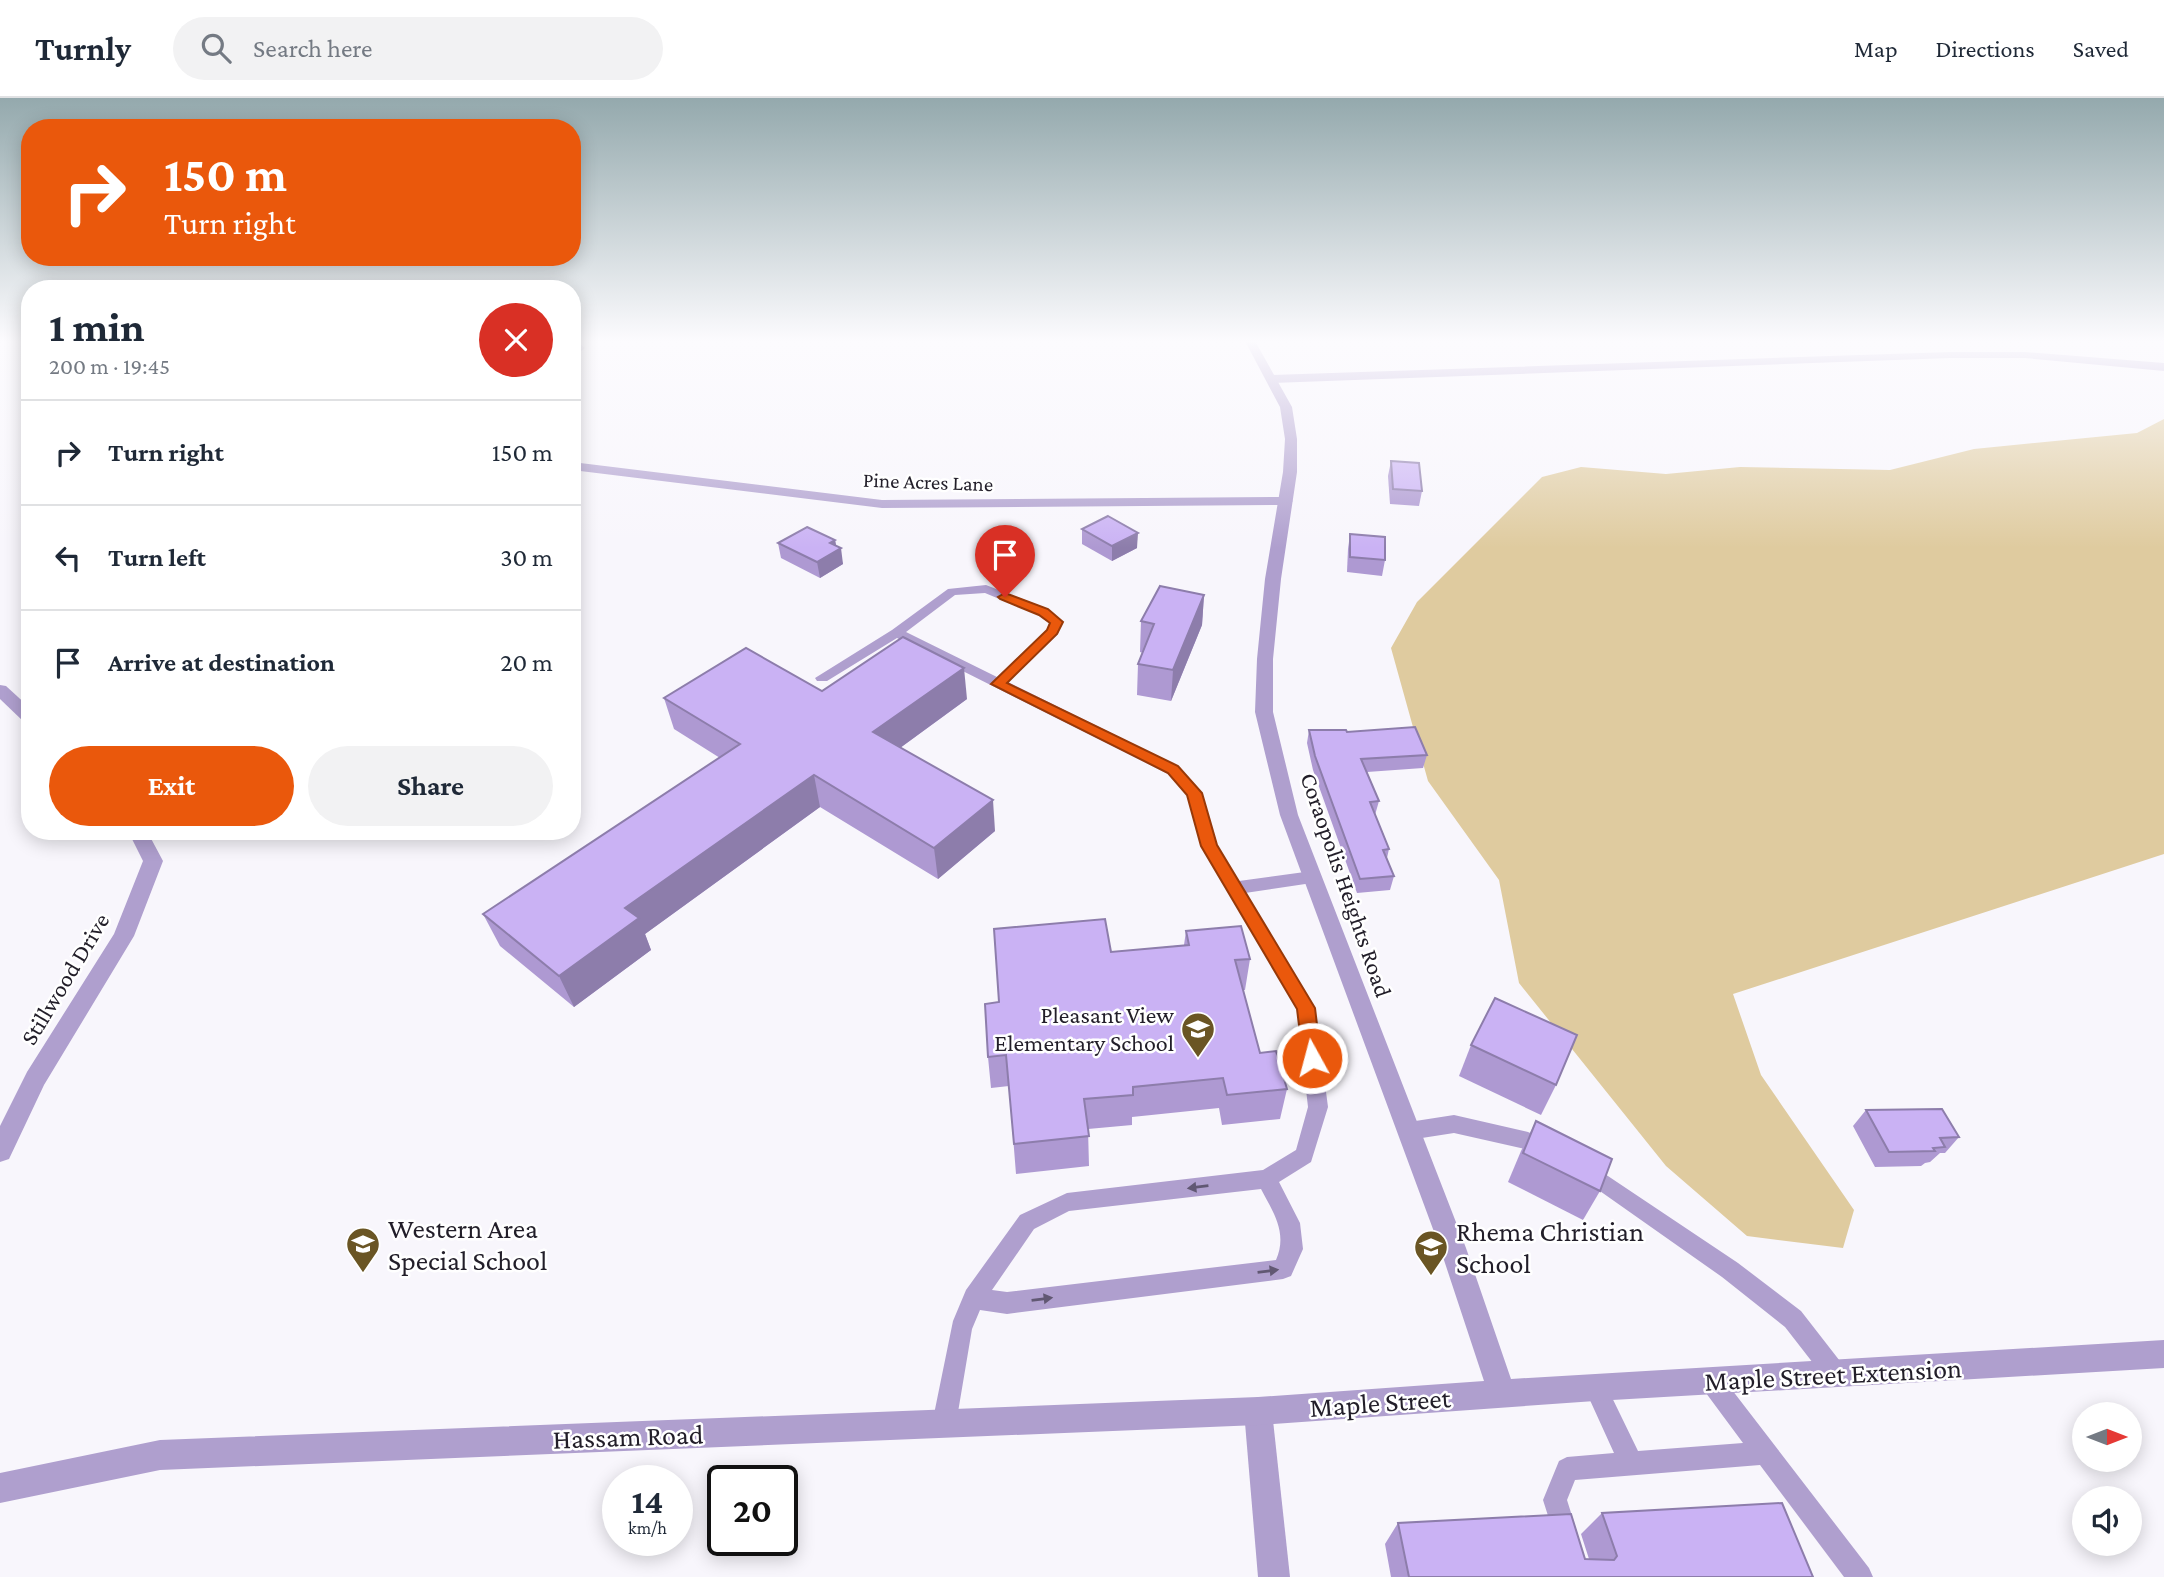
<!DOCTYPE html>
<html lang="en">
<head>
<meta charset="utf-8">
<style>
	body { margin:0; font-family:"Crimson Pro",serif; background:#f2f2f3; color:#1f2937; height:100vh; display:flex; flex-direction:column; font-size:26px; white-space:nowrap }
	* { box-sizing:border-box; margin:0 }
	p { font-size:23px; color:#747a83 }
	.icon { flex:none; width:38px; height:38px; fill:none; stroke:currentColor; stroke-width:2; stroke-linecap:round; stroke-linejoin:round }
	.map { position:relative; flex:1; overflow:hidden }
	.panel { position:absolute; left:21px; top:182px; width:560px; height:560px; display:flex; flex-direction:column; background:#fff; border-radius:28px; box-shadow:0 4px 18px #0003 }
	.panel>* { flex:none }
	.hud { position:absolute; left:21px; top:21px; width:560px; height:147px; border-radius:28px; box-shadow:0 4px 18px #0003; background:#ea580c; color:#fff; overflow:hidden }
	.needle { width:46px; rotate:90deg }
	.tools { position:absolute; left:2072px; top:1304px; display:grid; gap:14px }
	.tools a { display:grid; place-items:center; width:70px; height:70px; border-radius:50%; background:#fff; box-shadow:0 4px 18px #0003; font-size:35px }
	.speed { position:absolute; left:602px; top:1367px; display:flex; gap:14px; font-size:35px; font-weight:700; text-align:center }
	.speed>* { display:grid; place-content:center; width:91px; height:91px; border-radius:50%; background:#fff; box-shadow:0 4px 18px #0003; line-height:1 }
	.speed small { font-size:18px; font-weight:400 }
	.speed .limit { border:4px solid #111; border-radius:10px; background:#fff; color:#111 }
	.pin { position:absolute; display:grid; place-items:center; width:60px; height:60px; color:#fff; margin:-72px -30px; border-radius:50% 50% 50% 0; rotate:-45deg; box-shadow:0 0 7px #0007 }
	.pin .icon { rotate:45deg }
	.me { position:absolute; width:77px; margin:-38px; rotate:353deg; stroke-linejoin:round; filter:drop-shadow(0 0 5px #0008) }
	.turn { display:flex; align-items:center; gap:24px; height:147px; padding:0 28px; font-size:32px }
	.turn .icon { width:91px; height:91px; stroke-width:2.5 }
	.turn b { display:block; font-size:49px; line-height:60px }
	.round { display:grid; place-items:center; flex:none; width:74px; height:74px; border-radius:37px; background:#f2f2f3 }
	.summary { display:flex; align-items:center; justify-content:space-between; height:119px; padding:0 28px }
	h1 { font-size:42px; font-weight:700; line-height:52px }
	.cta { display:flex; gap:14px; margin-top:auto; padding:14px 28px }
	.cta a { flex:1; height:80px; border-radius:42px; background:#ea580c; color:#fff; font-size:28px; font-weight:700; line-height:80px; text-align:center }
	.cta a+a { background:#f2f2f3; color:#1f2937 }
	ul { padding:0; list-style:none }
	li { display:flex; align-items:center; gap:21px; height:105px; padding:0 28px; border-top:2px solid #e0e1e3 }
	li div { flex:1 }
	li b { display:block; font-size:26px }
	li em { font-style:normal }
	header { display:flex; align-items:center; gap:42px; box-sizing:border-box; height:98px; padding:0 35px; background:#fff; border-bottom:2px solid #e0e1e3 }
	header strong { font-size:33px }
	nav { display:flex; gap:38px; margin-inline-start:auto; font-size:24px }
	.search { width:490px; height:63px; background:#f2f2f3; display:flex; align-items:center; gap:18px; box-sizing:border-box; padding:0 24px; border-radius:38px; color:#747a83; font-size:26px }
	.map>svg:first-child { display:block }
	.green { fill:#dfcb9f }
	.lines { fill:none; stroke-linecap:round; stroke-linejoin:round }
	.service { fill:#af9fce; fill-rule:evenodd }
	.minor { fill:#af9fce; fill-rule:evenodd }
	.tertiary { fill:#af9fce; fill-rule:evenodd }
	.wall { fill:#ae99d2 }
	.shaded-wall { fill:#8d7dab }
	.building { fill:#cab2f4; stroke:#8d7dab; stroke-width:2 }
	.oneway { fill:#615873 }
	.route { fill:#ea580c; stroke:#983908; stroke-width:2 }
	.labels { text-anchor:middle; stroke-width:5; stroke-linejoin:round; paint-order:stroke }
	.far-street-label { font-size:21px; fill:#221e29; stroke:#fff }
	.street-label { font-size:24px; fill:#221e29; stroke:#fff }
	.poi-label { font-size:24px; fill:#221e29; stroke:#fff; text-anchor:end }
	.near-poi-label { font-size:28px; fill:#221e29; stroke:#fff; text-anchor:start }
	.near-street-label { font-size:28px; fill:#221e29; stroke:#fff }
</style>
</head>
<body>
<header>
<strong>Turnly</strong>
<div class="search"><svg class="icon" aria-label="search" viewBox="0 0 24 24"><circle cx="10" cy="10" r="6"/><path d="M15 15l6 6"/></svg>Search here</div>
<nav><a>Map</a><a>Directions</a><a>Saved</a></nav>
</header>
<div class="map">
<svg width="2164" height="1479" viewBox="0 0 2164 1479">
	<rect width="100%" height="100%" fill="#f8f6fc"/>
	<polygon class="green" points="2164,321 2164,756 1733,896 1761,977 1854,1112 1843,1150 1747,1138 1666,1068 1519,885 1499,782 1428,683 1391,550 1417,504 1542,379 1581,369 1666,376 1740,369 1890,372 1974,351 2137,335"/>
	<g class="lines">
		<g class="service">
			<path d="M986,487L1048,511L1062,524L1058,536L1008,584L1178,668L1202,695L1217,748L1239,783L1312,773L1318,775L1320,779L1318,783L1312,785L1245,795L1315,910L1328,1009L1311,1064L1279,1084L1300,1125L1303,1151L1291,1178L1283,1181L1007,1216L980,1212L972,1231L956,1326L952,1334L944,1338L936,1334L932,1326L953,1223L966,1192L1020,1117L1067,1095L1263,1072L1296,1052L1308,1009L1297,911L1201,748L1187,697L1168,676L897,540L827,583H817L815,580L892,532L948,491ZM985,495L1038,517L1049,525L1047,532L997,579L906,534L955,497ZM1261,1091C1273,1114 1288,1135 1276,1162L1007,1194L992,1192L1034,1131L1069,1113Z"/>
			<polygon points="1454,1017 1528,1034 1552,1045 1555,1051 1552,1057 1545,1060 1525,1051 1454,1035 1409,1042 1402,1039 1399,1033 1402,1027 1409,1024"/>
			<polygon points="1587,1064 1738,1165 1801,1213 1843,1267 1846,1275 1843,1283 1835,1286 1827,1283 1785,1229 1722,1179 1580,1079 1577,1073 1580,1067"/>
			<polygon points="1711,1272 1719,1275 1869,1470 1873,1479 1844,1479 1760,1367 1575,1382 1567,1402 1578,1437 1575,1446 1566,1449 1557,1446 1543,1402 1559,1363 1567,1359 1614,1355 1584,1289 1587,1281 1595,1278 1603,1281 1638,1353 1743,1345 1703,1291 1700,1283 1703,1275"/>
		</g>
		<g class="minor">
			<polygon points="572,243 577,243 585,250 572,260"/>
			<polygon points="1950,254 2025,254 2164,265 2164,273 2025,260 1950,260 1272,285 1266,281 1272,277"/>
			<polygon points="572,364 882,402 1286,399 1293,403 1286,407 882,410 572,372"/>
			<polygon points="0,587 6,588 30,610 30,625 24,624 0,601"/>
			<polygon points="128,733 147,733 163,763 134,838 44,987 9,1061 0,1064 0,1028 27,974 114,836 143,763"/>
			<polygon points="1258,1299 1268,1303 1272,1313 1290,1479 1258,1479 1244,1313 1248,1303"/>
		</g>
		<polygon class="tertiary" points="1245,243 1255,243 1292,309 1297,341 1297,374 1281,481 1273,561 1273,614 1298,717 1466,1150 1511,1281 2164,1242 2164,1270 1595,1303 1258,1327 160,1372 0,1405 0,1375 160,1342 1258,1299 1484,1283 1440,1150 1280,717 1255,614 1257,561 1265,481 1283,374 1285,341 1280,309"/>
	</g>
	<g class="wall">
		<polygon points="1391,363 1422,393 1419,408 1390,406 1388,378"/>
		<polygon points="1082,431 1137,450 1112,463 1082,446"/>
		<polygon points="1350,436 1385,462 1382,478 1347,474 1348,451"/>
		<polygon points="835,442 836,448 843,466 820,480 781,460 778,445"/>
		<polygon points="1204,497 1202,527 1171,603 1137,597 1138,566 1143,555 1140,554 1141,523"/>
		<polygon points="664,600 967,601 900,650 995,733 938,781 820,709 645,836 651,852 574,909 500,848 483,816 720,660 674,631"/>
		<polygon points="1309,632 1347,634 1427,657 1423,670 1367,674 1379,703 1375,717 1389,751 1387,760 1394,778 1390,792 1357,795 1313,672 1307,645"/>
		<polygon points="1186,833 1250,861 1245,892 1243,892 1260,955 1287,991 1280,1021 1222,1027 1219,1010 1132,1019 1132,1027 1088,1031 1089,1068 1016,1076 1009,988 991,990 988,959 999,904 1111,854 1184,847"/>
		<polygon points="1471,947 1556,987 1541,1017 1459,978"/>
		<polygon points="1866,1012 1959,1039 1945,1055 1940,1055 1930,1064 1925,1065 1921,1068 1875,1069 1853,1028"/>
		<polygon points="1536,1023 1600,1093 1583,1122 1508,1084 1521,1053"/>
		<polygon points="1602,1415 1813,1479 1391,1479 1385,1446 1398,1425 1589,1461 1581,1436"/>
	</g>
	<g class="shaded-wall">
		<polygon points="1138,435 1137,450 1112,463 1112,448"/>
		<polygon points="835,442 837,452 841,450 843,466 820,480 817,464 830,445"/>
		<polygon points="1204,497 1202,527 1171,603 1173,572"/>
		<polygon points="964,570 967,601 878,666 873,634"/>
		<polygon points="814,677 820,709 645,836 651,852 574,909 559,878 625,810"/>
		<polygon points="993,702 995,733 938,781 934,750"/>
	</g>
	<g class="building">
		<polygon points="1391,363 1419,365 1422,393 1393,391"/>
		<polygon points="1108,418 1138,435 1112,448 1082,431"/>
		<polygon points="807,429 835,442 830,445 841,450 817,464 778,445"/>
		<polygon points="1350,436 1385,439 1385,462 1350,459"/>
		<polygon points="1160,488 1204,497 1173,572 1138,566 1154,526 1141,523"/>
		<polygon points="903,539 964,570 873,634 993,702 934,750 814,677 625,810 639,820 559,878 483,816 740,646 664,600 746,550 822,593"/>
		<polygon points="1415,629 1427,657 1361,661 1379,703 1370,704 1389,751 1383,752 1394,778 1360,781 1315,658 1309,632 1346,632 1347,634"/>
		<polygon points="1105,821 1111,854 1189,847 1186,833 1241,828 1250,861 1235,862 1260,955 1276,953 1287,991 1227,997 1223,980 1133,989 1133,997 1084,1001 1089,1038 1014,1046 1006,957 988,959 985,906 999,904 994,831"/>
		<polygon points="1495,900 1577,937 1556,987 1471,947"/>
		<polygon points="1942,1011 1959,1039 1940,1040 1945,1049 1933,1050 1935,1053 1889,1054 1866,1012"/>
		<polygon points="1536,1023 1612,1061 1600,1093 1523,1055"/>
		<polygon points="1782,1405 1813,1479 1409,1479 1398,1425 1571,1416 1585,1461 1614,1462 1617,1458 1602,1415"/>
	</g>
	<defs><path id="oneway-solid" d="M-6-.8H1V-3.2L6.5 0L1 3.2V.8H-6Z" transform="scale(1.75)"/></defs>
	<g class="oneway">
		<use href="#oneway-solid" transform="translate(1198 1089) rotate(173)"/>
		<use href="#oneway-solid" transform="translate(1268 1173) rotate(-7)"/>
		<use href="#oneway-solid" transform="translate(1042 1201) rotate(-7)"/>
	</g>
	<linearGradient id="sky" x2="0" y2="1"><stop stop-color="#94a9ad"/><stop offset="0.54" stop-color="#fcfbfe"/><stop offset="1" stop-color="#fcfbfe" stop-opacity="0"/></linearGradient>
	<rect width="2164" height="450" fill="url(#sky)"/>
	<polygon class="route" points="1005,495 1048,511 1063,524 1057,536 1007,585 1178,668 1202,695 1217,747 1315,910 1321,960 1319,965 1312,967 1305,965 1303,960 1297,911 1201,748 1187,697 1168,675 991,586 1047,532 1050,525 1039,517 1000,501 998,499"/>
	<defs>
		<g id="school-pin" transform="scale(1.75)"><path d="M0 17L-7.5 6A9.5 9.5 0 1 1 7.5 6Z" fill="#6a5524" stroke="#fff"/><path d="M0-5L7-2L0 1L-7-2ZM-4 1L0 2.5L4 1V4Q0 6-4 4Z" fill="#fff"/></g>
	</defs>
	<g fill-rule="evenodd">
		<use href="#school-pin" x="1198" y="931"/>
		<use href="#school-pin" x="363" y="1146"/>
		<use href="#school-pin" x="1431" y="1149"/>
	</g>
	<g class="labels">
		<g class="far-street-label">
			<text transform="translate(928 384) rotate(2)" y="7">Pine Acres Lane</text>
		</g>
		<g class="street-label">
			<text transform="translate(1346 787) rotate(71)" y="8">Coraopolis Heights Road</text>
			<text transform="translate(65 881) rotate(-59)" y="8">Stillwood Drive</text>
		</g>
		<g class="poi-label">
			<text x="1174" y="925">Pleasant View<tspan x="1174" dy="28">Elementary School</tspan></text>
		</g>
		<g class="near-poi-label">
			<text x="388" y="1140">Western Area<tspan x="388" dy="32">Special School</tspan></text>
			<text x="1456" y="1143">Rhema Christian<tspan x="1456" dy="32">School</tspan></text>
		</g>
		<g class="near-street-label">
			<text transform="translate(1833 1276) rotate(-3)" y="10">Maple Street Extension</text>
			<text transform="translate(1380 1304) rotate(-4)" y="10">Maple Street</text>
			<text transform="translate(628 1338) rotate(-2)" y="10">Hassam Road</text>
		</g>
	</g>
</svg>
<div class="tools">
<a><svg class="needle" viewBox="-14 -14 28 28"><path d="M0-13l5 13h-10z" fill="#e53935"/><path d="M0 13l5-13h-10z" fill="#747a83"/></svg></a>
<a><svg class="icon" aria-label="sound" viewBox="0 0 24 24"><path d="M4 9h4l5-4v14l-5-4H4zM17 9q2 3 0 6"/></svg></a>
</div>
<div class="speed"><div>14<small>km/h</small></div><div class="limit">20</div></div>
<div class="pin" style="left:1005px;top:499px;background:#d93025"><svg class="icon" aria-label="arrive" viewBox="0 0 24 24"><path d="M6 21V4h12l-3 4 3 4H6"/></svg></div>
<svg class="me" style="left:1312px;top:960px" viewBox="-20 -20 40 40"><circle r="17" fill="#ea580c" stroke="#fff" stroke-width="3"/><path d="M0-11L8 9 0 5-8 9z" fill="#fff"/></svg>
<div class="hud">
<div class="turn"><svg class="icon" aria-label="right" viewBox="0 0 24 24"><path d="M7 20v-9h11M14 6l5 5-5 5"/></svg><div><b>150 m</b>Turn right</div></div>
</div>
<section class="panel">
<div class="summary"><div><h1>1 min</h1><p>200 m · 19:45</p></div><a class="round" style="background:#d93025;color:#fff"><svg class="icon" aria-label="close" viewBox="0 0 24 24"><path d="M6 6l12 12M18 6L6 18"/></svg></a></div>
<ul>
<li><svg class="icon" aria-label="right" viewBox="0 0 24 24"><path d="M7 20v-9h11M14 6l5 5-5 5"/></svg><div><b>Turn right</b></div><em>150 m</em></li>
<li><svg class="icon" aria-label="left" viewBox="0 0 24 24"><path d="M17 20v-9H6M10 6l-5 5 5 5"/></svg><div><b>Turn left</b></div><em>30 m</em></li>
<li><svg class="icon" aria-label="arrive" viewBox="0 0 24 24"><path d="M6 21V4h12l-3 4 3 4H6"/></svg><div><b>Arrive at destination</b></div><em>20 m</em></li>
</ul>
<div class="cta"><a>Exit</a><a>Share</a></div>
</section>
</div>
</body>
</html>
